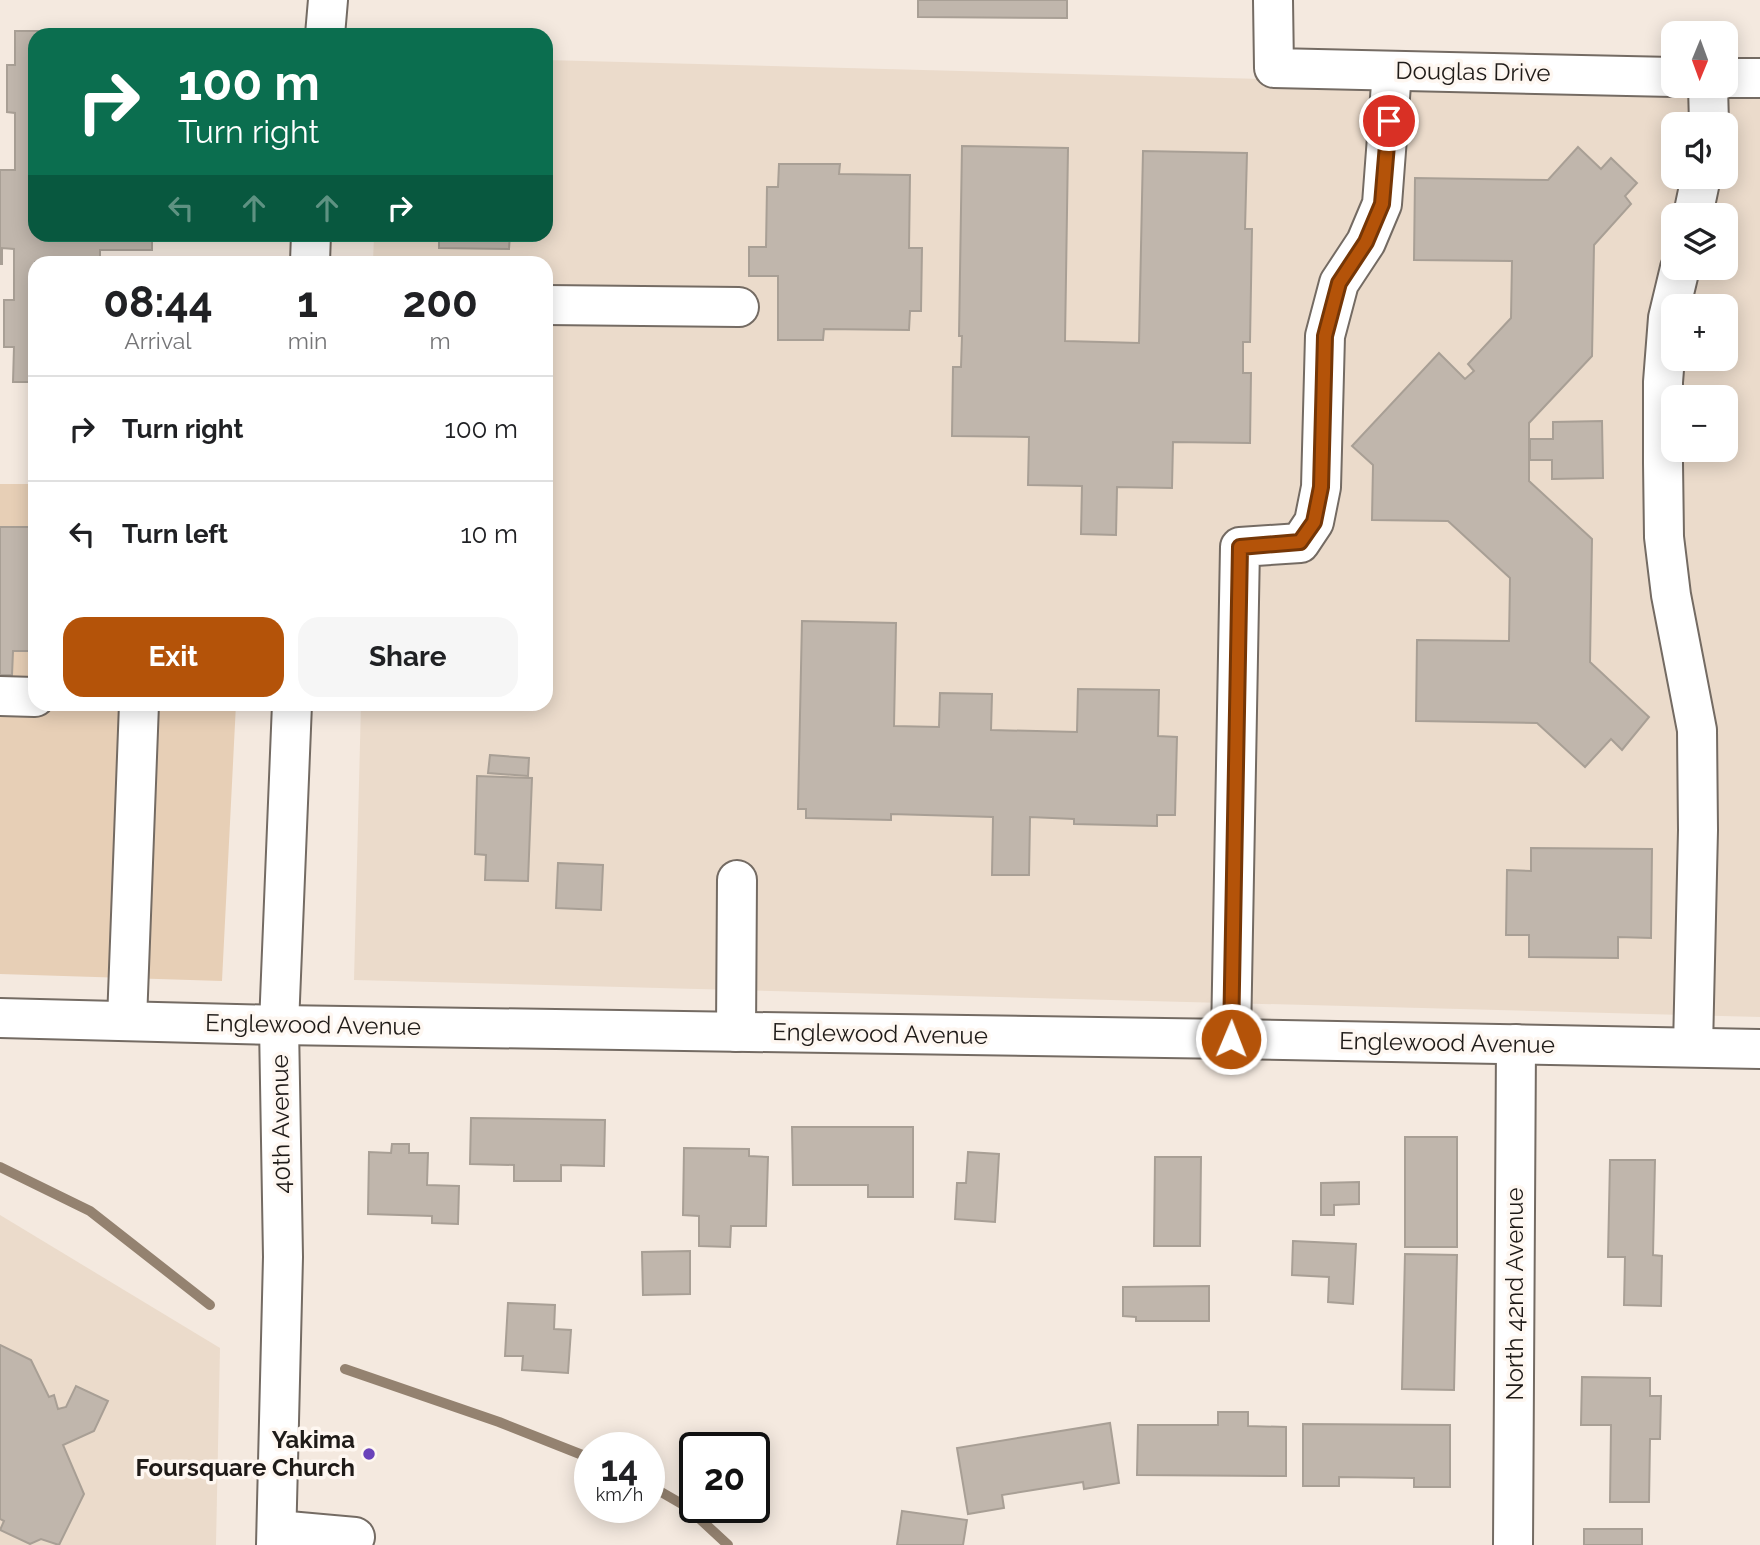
<!DOCTYPE html>
<html lang="en">
<head>
<meta charset="utf-8">
<style>
	body { margin:0; font-family:Raleway,sans-serif; background:#f6f6f6; color:#202124; height:100vh; display:flex; flex-direction:column; font-size:26px; white-space:nowrap }
	* { box-sizing:border-box; margin:0 }
	p { font-size:23px; color:#757577 }
	.icon { flex:none; width:38px; height:38px; fill:none; stroke:currentColor; stroke-width:2; stroke-linecap:round; stroke-linejoin:round }
	.map { position:relative; flex:1; overflow:hidden }
	.sheet { position:absolute; left:28px; top:256px; width:525px; height:455px; display:flex; flex-direction:column; background:#fff; border-radius:21px; box-shadow:0 4px 18px #0003 }
	.sheet>* { flex:none }
	.top-card { position:absolute; left:28px; top:28px; width:525px; height:214px; border-radius:21px; box-shadow:0 4px 18px #0003; background:#0b6e4f; color:#fff; overflow:hidden }
	.needle { width:46px; rotate:181deg }
	.fabs { position:absolute; left:1661px; top:21px; display:grid; gap:14px }
	.fabs a { display:grid; place-items:center; width:77px; height:77px; border-radius:14px; background:#fff; box-shadow:0 4px 18px #0003; font-size:35px }
	.speed { position:absolute; left:574px; top:1432px; display:flex; gap:14px; font-size:35px; font-weight:700; text-align:center }
	.speed>* { display:grid; place-content:center; width:91px; height:91px; border-radius:50%; background:#fff; box-shadow:0 4px 18px #0003; line-height:1 }
	.speed small { font-size:18px; font-weight:400 }
	.speed .limit { border:4px solid #111; border-radius:10px; background:#fff; color:#111 }
	.pin { position:absolute; display:grid; place-items:center; width:60px; height:60px; color:#fff; margin:-30px; border:4px solid #fff; border-radius:50%; box-shadow:0 2px 7px #0007 }
	.me { position:absolute; width:77px; margin:-38px; rotate:1deg; stroke-linejoin:round; filter:drop-shadow(0 0 5px #0008) }
	.turn { display:flex; align-items:center; gap:24px; height:147px; padding:0 35px; font-size:32px }
	.turn .icon { width:91px; height:91px; stroke-width:2.5 }
	.turn b { display:block; font-size:49px; line-height:60px }
	.lanes { display:flex; align-items:center; height:66px; padding:0 35px; background:#0003; justify-content:center; gap:35px; direction:ltr }
	.lanes .off { opacity:.35 }
	.eta { display:flex; justify-content:space-evenly; align-items:center; height:119px; text-align:center }
	.eta b { font-size:42px; font-weight:700; line-height:49px }
	.primary-button { display:flex; gap:14px; margin-top:auto; padding:14px 35px }
	.primary-button a { flex:1; height:80px; border-radius:21px; background:#b45309; color:#fff; font-size:28px; font-weight:700; line-height:80px; text-align:center }
	.primary-button a+a { background:#f6f6f6; color:#202124 }
	ul { padding:0; list-style:none }
	li { display:flex; align-items:center; gap:21px; height:105px; padding:0 35px; border-top:2px solid #e0e0e0 }
	li div { flex:1 }
	li b { display:block; font-size:26px }
	li em { font-style:normal }
	.map>svg:first-child { display:block }
	.built { fill:#ebdbcb; fill-rule:evenodd }
	.green { fill:#e7cfb6 }
	.lines { fill:none; stroke-linecap:round; stroke-linejoin:round }
	.stream { stroke:#948270; stroke-width:10 }
	.building { fill:#c0b6ac; stroke:#a89f95; stroke-width:2 }
	.minor-casing { stroke:#746b63; stroke-width:42 }
	.major-casing { stroke:#746b63; stroke-width:42 }
	.minor { stroke:#fff; stroke-width:38 }
	.major { stroke:#fff; stroke-width:38 }
	.route-casing { stroke:#753606; stroke-width:18 }
	.route { stroke:#b45309; stroke-width:12 }
	.poi-dot { fill:#6a42ba; stroke:#fef7f1; stroke-width:2.5 }
	.labels { text-anchor:middle; stroke-width:7; stroke-linejoin:round; paint-order:stroke }
	.street-label { font-size:24px; fill:#1f1b18; stroke:#fef7f1 }
	.poi-label { font-size:24px; font-weight:bold; fill:#1f1b18; stroke:#fef7f1; text-anchor:end }
</style>
</head>
<body>
<div class="map">
<svg width="1760" height="1545" viewBox="0 0 1760 1545">
	<rect width="100%" height="100%" fill="#f4e9df"/>
	<g class="built">
		<path d="M546,60L1760,92V1017L354,980L361,704H546V262H373L374,235L546,234ZM1673,124H1726V177H1673ZM1673,215H1726V268H1673ZM1673,306H1726V359H1673ZM1673,397H1726V450H1673Z"/>
		<polygon points="0,1215 220,1348 216,1545 0,1545"/>
	</g>
	<polygon class="green" points="0,484 35,484 35,704 236,704 222,981 0,974"/>
	<g class="lines">
		<g class="stream">
			<polyline points="0,1167 90,1211 210,1305"/>
			<polyline points="345,1369 499,1422 590,1458"/>
			<polyline points="649,1485 687,1507 728,1545"/>
		</g>
	</g>
	<g class="building">
		<polygon points="918,0 1067,0 1067,18 918,17"/>
		<polygon points="15,31 100,31 100,35 35,35 35,234 152,234 152,250 100,250 100,262 35,262 35,382 13,382 14,347 4,347 4,300 14,300 14,249 2,248 2,264 0,264 0,170 15,170 15,113 7,112 7,65 15,65"/>
		<polygon points="962,146 1068,148 1065,341 1139,343 1143,151 1247,153 1245,229 1252,229 1250,342 1243,342 1243,373 1251,373 1250,443 1173,442 1172,488 1117,487 1116,535 1081,534 1082,486 1028,485 1029,437 952,436 953,367 961,367 962,336 959,336"/>
		<polygon points="1578,147 1601,169 1611,158 1637,183 1625,196 1631,204 1594,245 1592,356 1529,423 1529,481 1592,539 1590,662 1649,717 1622,750 1611,739 1585,767 1537,723 1416,721 1417,640 1509,641 1510,578 1448,521 1372,520 1373,465 1352,446 1439,353 1465,379 1474,371 1468,364 1511,318 1512,261 1414,260 1415,178 1548,180"/>
		<polygon points="779,164 840,164 839,174 910,175 909,248 922,248 921,311 910,311 909,330 824,329 823,340 778,340 778,276 749,276 749,247 766,247 767,187 778,187"/>
		<polygon points="439,234 510,234 509,249 439,248"/>
		<polygon points="1602,421 1603,478 1552,479 1552,460 1530,460 1530,439 1553,439 1553,422"/>
		<polygon points="0,527 29,527 29,552 35,552 35,651 13,651 12,675 0,675"/>
		<polygon points="802,621 896,623 894,726 939,727 940,693 992,694 991,730 1077,732 1078,689 1159,690 1158,736 1177,737 1175,815 1157,815 1157,826 1074,824 1074,819 1030,817 1029,875 992,875 993,817 891,814 891,820 806,818 806,809 798,809"/>
		<polygon points="490,755 529,758 528,776 488,773"/>
		<polygon points="477,776 532,778 528,881 485,880 486,855 475,854"/>
		<polygon points="1531,848 1652,849 1651,938 1618,937 1618,958 1529,957 1529,935 1506,935 1507,870 1531,871"/>
		<polygon points="558,863 603,865 601,910 556,908"/>
		<polygon points="471,1118 605,1120 604,1166 561,1165 561,1181 514,1181 514,1165 470,1164"/>
		<polygon points="792,1127 913,1127 913,1197 868,1197 868,1185 793,1185"/>
		<rect x="1405" y="1137" width="52" height="110"/>
		<polygon points="392,1144 409,1144 409,1153 428,1153 427,1185 459,1186 458,1224 432,1223 432,1216 368,1214 369,1152 391,1153"/>
		<polygon points="684,1148 749,1149 749,1156 768,1157 766,1226 731,1226 730,1247 699,1246 699,1216 683,1215"/>
		<polygon points="968,1152 999,1154 995,1222 955,1219 957,1183 966,1183"/>
		<polygon points="1155,1157 1201,1157 1200,1246 1154,1246"/>
		<polygon points="1610,1160 1655,1160 1653,1255 1662,1256 1661,1306 1624,1305 1625,1257 1608,1257"/>
		<polygon points="1359,1182 1359,1204 1334,1205 1334,1215 1321,1215 1321,1183"/>
		<polygon points="1293,1241 1356,1244 1353,1304 1328,1302 1329,1277 1292,1275"/>
		<polygon points="690,1251 690,1294 643,1295 642,1252"/>
		<polygon points="1405,1254 1457,1255 1454,1390 1402,1389"/>
		<polygon points="1209,1286 1209,1321 1136,1321 1136,1317 1123,1316 1123,1287"/>
		<polygon points="508,1303 555,1305 554,1329 571,1330 568,1373 522,1370 523,1356 505,1356"/>
		<polygon points="0,1345 31,1360 49,1397 54,1395 58,1409 66,1407 76,1386 108,1401 94,1431 63,1445 84,1494 59,1545 41,1539 30,1544 0,1530 4,1521 0,1519"/>
		<polygon points="1582,1377 1650,1378 1650,1396 1661,1396 1660,1439 1650,1439 1649,1502 1610,1502 1611,1425 1581,1425"/>
		<polygon points="1218,1412 1248,1412 1248,1426 1286,1427 1286,1476 1137,1475 1138,1425 1218,1425"/>
		<polygon points="1110,1423 1119,1483 1084,1489 1083,1482 1002,1495 1004,1508 968,1514 957,1448"/>
		<polygon points="1303,1424 1450,1425 1450,1487 1414,1487 1414,1478 1339,1477 1339,1486 1303,1486"/>
		<polygon points="902,1511 967,1520 963,1545 897,1545"/>
		<rect x="1584" y="1529" width="58" height="16"/>
	</g>
	<g class="lines">
		<g class="minor-casing">
			<g id="minor">
				<polyline points="1273,0 1274,68 1673,77"/>
				<polyline points="1726,78 1760,78"/>
				<polyline points="1708,86 1709,124"/>
				<polyline points="1693,215 1701,177"/>
				<polyline points="1680,268 1668,318 1663,382 1663,463 1664,537 1671,595 1697,730 1698,830 1693,1047"/>
				<polyline points="546,305 739,307"/>
				<polyline points="0,696 35,697"/>
				<polyline points="0,1018 279,1025 1231,1039 1760,1049"/>
				<polyline points="127,1021 139,704"/>
				<polyline points="736,1032 737,880"/>
				<polyline points="1231,1039 1240,547 1300,543 1314,522 1321,487 1325,336 1339,283 1366,242 1382,204 1392,71"/>
				<polyline points="277,1530 355,1537"/>
				<polyline points="1513,1545 1516,1044"/>
			</g>
		</g>
		<g class="major-casing">
			<g id="major">
				<polyline points="325,35 328,0"/>
				<polyline points="310,262 311,234"/>
				<polyline points="276,1545 283,1257 279,1025 292,704"/>
			</g>
		</g>
		<use href="#minor" class="minor"/>
		<use href="#major" class="major"/>
	</g>
	<g class="lines">
		<g class="route-casing">
			<polyline id="route" points="1231,1039 1240,547 1300,542 1314,522 1321,487 1325,336 1339,283 1366,242 1382,204 1389,121"/>
		</g>
		<use href="#route" class="route"/>
	</g>
	<circle class="poi-dot" cx="369" cy="1454" r="7"/>
	<g class="labels">
		<g class="street-label">
			<text transform="translate(1473 72) rotate(1)" y="8">Douglas Drive</text>
			<text transform="translate(313 1025) rotate(1)" y="8">Englewood Avenue</text>
			<text transform="translate(880 1034) rotate(1)" y="8">Englewood Avenue</text>
			<text transform="translate(1447 1043) rotate(1)" y="8">Englewood Avenue</text>
			<text transform="translate(281 1124) rotate(-91)" y="8">40th Avenue</text>
			<text transform="translate(1515 1294) rotate(-90)" y="8">North 42nd Avenue</text>
		</g>
		<g class="poi-label">
			<text x="355" y="1448">Yakima<tspan x="355" dy="28">Foursquare Church</tspan></text>
		</g>
	</g>
</svg>
<div class="fabs">
<a><svg class="needle" viewBox="-14 -14 28 28"><path d="M0-13l5 13h-10z" fill="#e53935"/><path d="M0 13l5-13h-10z" fill="#757577"/></svg></a>
<a><svg class="icon" aria-label="sound" viewBox="0 0 24 24"><path d="M4 9h4l5-4v14l-5-4H4zM17 9q2 3 0 6"/></svg></a>
<a><svg class="icon" aria-label="layers" viewBox="0 0 24 24"><path d="M12 4l9 5-9 5-9-5zM3 14l9 5 9-5"/></svg></a>
<a>+</a>
<a>−</a>
</div>
<div class="speed"><div>14<small>km/h</small></div><div class="limit">20</div></div>
<div class="pin" style="left:1389px;top:121px;background:#d93025"><svg class="icon" aria-label="arrive" viewBox="0 0 24 24"><path d="M6 21V4h12l-3 4 3 4H6"/></svg></div>
<svg class="me" style="left:1231px;top:1039px" viewBox="-20 -20 40 40"><circle r="17" fill="#b45309" stroke="#fff" stroke-width="3"/><path d="M0-11L8 9 0 5-8 9z" fill="#fff"/></svg>
<div class="top-card">
<div class="turn"><svg class="icon" aria-label="right" viewBox="0 0 24 24"><path d="M7 20v-9h11M14 6l5 5-5 5"/></svg><div><b>100 m</b>Turn right</div></div>
<div class="lanes"><svg class="icon off" aria-label="left" viewBox="0 0 24 24"><path d="M17 20v-9H6M10 6l-5 5 5 5"/></svg><svg class="icon off" aria-label="ahead" viewBox="0 0 24 24"><path d="M12 20V5M6 11l6-6 6 6"/></svg><svg class="icon off" aria-label="ahead" viewBox="0 0 24 24"><path d="M12 20V5M6 11l6-6 6 6"/></svg><svg class="icon" aria-label="right" viewBox="0 0 24 24"><path d="M7 20v-9h11M14 6l5 5-5 5"/></svg></div>
</div>
<section class="sheet">
<div class="eta">
<div><b>08:44</b><p>Arrival</p></div>
<div><b>1</b><p>min</p></div>
<div><b>200</b><p>m</p></div>
</div>
<ul>
<li><svg class="icon" aria-label="right" viewBox="0 0 24 24"><path d="M7 20v-9h11M14 6l5 5-5 5"/></svg><div><b>Turn right</b></div><em>100 m</em></li>
<li><svg class="icon" aria-label="left" viewBox="0 0 24 24"><path d="M17 20v-9H6M10 6l-5 5 5 5"/></svg><div><b>Turn left</b></div><em>10 m</em></li>
</ul>
<div class="primary-button"><a>Exit</a><a>Share</a></div>
</section>
</div>
</body>
</html>
